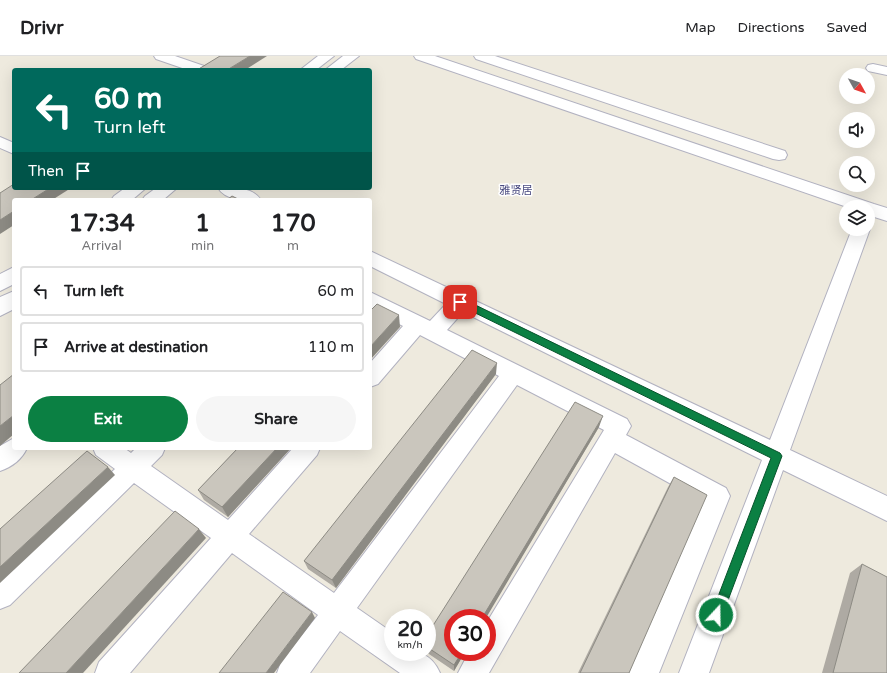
<!DOCTYPE html>
<html lang="en">
<head>
<meta charset="utf-8">
<style>
	body { margin:0; font-family:"Varela Round","Noto Sans SC",sans-serif; background:#f6f6f6; color:#202124; height:100vh; display:flex; flex-direction:column; font-size:15px; white-space:nowrap }
	* { box-sizing:border-box; margin:0 }
	p { font-size:13px; color:#757577 }
	.icon { flex:none; width:22px; height:22px; fill:none; stroke:currentColor; stroke-width:2; stroke-linecap:round; stroke-linejoin:round }
	.map { position:relative; flex:1; overflow:hidden }
	.panel { position:absolute; left:12px; top:142px; width:360px; height:252px; display:flex; flex-direction:column; background:#fff; border-radius:4px; box-shadow:0 4px 16px #0002 }
	.panel>* { flex:none }
	.hud { position:absolute; left:12px; top:12px; width:360px; height:122px; border-radius:4px; box-shadow:0 4px 16px #0002; background:#00695c; color:#fff; overflow:hidden }
	.needle { width:26px; rotate:130deg }
	.tools { position:absolute; left:839px; top:12px; display:grid; gap:8px }
	.tools a { display:grid; place-items:center; width:36px; height:36px; border-radius:50%; background:#fff; box-shadow:0 4px 16px #0002; font-size:20px }
	.speed { position:absolute; left:384px; top:553px; display:flex; gap:8px; font-size:20px; font-weight:700; text-align:center }
	.speed>* { display:grid; place-content:center; width:52px; height:52px; border-radius:50%; background:#fff; box-shadow:0 4px 16px #0002; line-height:1 }
	.speed small { font-size:10px; font-weight:400 }
	.speed .limit { border:6px solid #d22; background:#fff; color:#111 }
	.pin { position:absolute; display:grid; place-items:center; width:34px; height:34px; color:#fff; margin:-17px; border-radius:8px; box-shadow:0 2px 6px #0006 }
	.me { position:absolute; width:44px; margin:-22px; rotate:21deg; stroke-linejoin:round; filter:drop-shadow(0 0 3px #0008) }
	.turn { display:flex; align-items:center; gap:14px; height:84px; padding:0 16px; font-size:18px }
	.turn .icon { width:52px; height:52px; stroke-width:2.5 }
	.turn b { display:block; font-size:28px; line-height:34px }
	.then { display:flex; align-items:center; height:38px; padding:0 16px; background:#0003; gap:8px; font-size:15px }
	.eta { display:flex; justify-content:space-evenly; align-items:center; height:68px; text-align:center }
	.eta b { font-size:24px; font-weight:800; line-height:28px }
	.cta { display:flex; gap:8px; margin-top:auto; padding:8px 16px }
	.cta a { flex:1; height:46px; border-radius:24px; background:#0b8043; color:#fff; font-size:16px; font-weight:800; line-height:46px; text-align:center }
	.cta a+a { background:#f6f6f6; color:#202124 }
	ul { padding:0; list-style:none }
	li { display:flex; align-items:center; gap:12px; height:50px; margin:0 8px 6px; padding:0 8px; border:2px solid #e0e0e0; border-radius:4px }
	li div { flex:1 }
	li b { display:block; font-size:15px }
	li em { font-style:normal }
	header { display:flex; align-items:center; gap:24px; box-sizing:border-box; height:56px; padding:0 20px; background:#fff; border-bottom:1px solid #e0e0e0 }
	header strong { font-size:19px }
	nav { display:flex; gap:22px; margin-inline-start:auto; font-size:14px }
	.map>svg:first-child { display:block }
	.lines { fill:none; stroke-linecap:round; stroke-linejoin:round }
	.minor-casing { stroke:#b2b2c0; stroke-width:2 }
	.tertiary-casing { stroke:#b2b2c0; stroke-width:2 }
	.minor { fill:#fff; fill-rule:evenodd }
	.tertiary { fill:#fff; fill-rule:evenodd }
	.wall { fill:#aeaaa3 }
	.shaded-wall { fill:#8d8b84 }
	.building { fill:#cac6bd; stroke:#8d8b84 }
	.route { fill:#0b8043; stroke:#07532c }
	.labels { text-anchor:middle; stroke-width:3; stroke-linejoin:round; paint-order:stroke }
	.far-neighbourhood-label { font-size:11px; fill:#494a80; stroke:#fff }
</style>
</head>
<body>
<header>
<strong>Drivr</strong>
<nav><a>Map</a><a>Directions</a><a>Saved</a></nav>
</header>
<div class="map">
<svg width="887" height="617" viewBox="0 0 887 617">
	<rect width="100%" height="100%" fill="#eeeade"/>
	<g class="lines">
		<g class="minor-casing">
			<g id="minor">
				<polygon points="154,0 175,0 207,11 209,14 188,14 156,3"/>
				<polygon points="414,0 435,0 874,148 887,152 887,165 868,159 868,151 847,151 416,3"/>
				<polygon points="474,0 495,0 785,95 787,99 785,103 779,104 773,103 476,3"/>
				<polygon points="873,8 887,11 887,19 868,15 866,12 868,9"/>
				<polygon points="0,81 14,87 14,98 0,92"/>
				<path d="M218,132C233,132 252,130 261,144C247,144 227,146 218,132Z"/>
				<path d="M868,169L870,173L790,394L887,440V465L783,414L709,617H679L762,404L463,256L447,274L627,363L631,370L626,379L726,432L730,440L659,617H629L702,445L615,397L489,617H458L469,596H487V566L604,374L517,329L357,552L393,577V596C415,596 430,594 440,617H400L340,575L310,617H277L281,606L318,559L232,497L130,617H95L99,606L211,482L134,427L10,549L0,553V520L115,413L96,399L93,392H124L131,397L136,392H165L162,399L151,410L228,464L293,392H320L317,399L249,478L334,537L499,320L420,279L378,328L370,331V307L403,270L370,253V236L430,265L446,248L370,210V195L770,384L852,173H868Z"/>
				<path d="M14,382V392H27C22,403 12,411 0,415V390Z"/>
			</g>
		</g>
		<g class="tertiary-casing">
			<g id="tertiary">
				<polygon points="318,0 334,0 316,14 300,14"/>
				<polygon points="343,0 359,0 341,14 325,14"/>
				<polygon points="125,132 146,132 132,144 111,144 114,140"/>
				<polygon points="156,132 177,132 163,144 142,144 145,140"/>
				<polygon points="14,211 14,228 0,235 0,218"/>
				<polygon points="14,235 14,253 0,260 0,241"/>
			</g>
		</g>
		<use href="#minor" class="minor"/>
		<use href="#tertiary" class="tertiary"/>
	</g>
	<g class="wall">
		<polygon points="496,318 336,532 308,513 304,505"/>
		<polygon points="599,371 465,596 454,615 426,596 427,596 427,579"/>
		<polygon points="238,392 291,392 228,461 204,444 198,434"/>
		<polygon points="674,421 629,617 578,617 668,431"/>
		<polygon points="862,508 887,617 822,617 850,517"/>
	</g>
	<g class="shaded-wall">
		<polygon points="250,0 267,0 245,14 227,14"/>
		<polygon points="50,132 71,132 52,144 31,144"/>
		<polygon points="14,155 14,169 0,178 0,164"/>
		<polygon points="399,259 400,271 370,304 370,291"/>
		<polygon points="497,307 496,318 336,532 332,524"/>
		<polygon points="14,359 14,378 0,390 0,370"/>
		<polygon points="603,360 599,371 486,562 482,562"/>
		<polygon points="277,392 291,392 228,461 222,451"/>
		<polygon points="108,411 115,419 0,527 0,511"/>
		<polygon points="199,473 206,482 83,617 66,617"/>
		<polygon points="312,556 315,562 274,617 266,617"/>
		<polygon points="462,596 465,596 454,615 454,609"/>
	</g>
	<g class="building">
		<polygon points="220,0 250,0 227,14 197,14"/>
		<polygon points="14,128 14,132 50,132 31,144 14,144 14,155 0,164 0,137"/>
		<polygon points="232,140 240,144 227,144"/>
		<polygon points="377,248 399,259 370,291 370,255"/>
		<polygon points="472,294 497,307 332,524 304,505"/>
		<polygon points="14,318 14,359 0,370 0,329"/>
		<polygon points="575,346 603,360 482,562 453,562 453,596 462,596 454,609 427,591 427,579"/>
		<polygon points="238,392 277,392 222,451 198,434"/>
		<polygon points="87,395 108,411 0,511 0,473"/>
		<polygon points="674,421 707,439 629,617 580,617"/>
		<polygon points="175,455 199,473 66,617 19,617"/>
		<polygon points="862,508 887,521 887,617 833,617"/>
		<polygon points="283,536 312,556 266,617 219,617"/>
	</g>
	<polygon class="route" points="457,243 463,243 780,397 782,400 721,563 716,565 712,563 711,559 771,402 457,248"/>
	<g class="labels">
		<g class="far-neighbourhood-label">
			<text x="516" y="138">雅贤居</text>
		</g>
	</g>
</svg>
<div class="tools">
<a><svg class="needle" viewBox="-14 -14 28 28"><path d="M0-13l5 13h-10z" fill="#e53935"/><path d="M0 13l5-13h-10z" fill="#757577"/></svg></a>
<a><svg class="icon" aria-label="sound" viewBox="0 0 24 24"><path d="M4 9h4l5-4v14l-5-4H4zM17 9q2 3 0 6"/></svg></a>
<a><svg class="icon" aria-label="search" viewBox="0 0 24 24"><circle cx="10" cy="10" r="6"/><path d="M15 15l6 6"/></svg></a>
<a><svg class="icon" aria-label="layers" viewBox="0 0 24 24"><path d="M12 4l9 5-9 5-9-5zM3 14l9 5 9-5"/></svg></a>
</div>
<div class="speed"><div>20<small>km/h</small></div><div class="limit">30</div></div>
<div class="pin" style="left:460px;top:246px;background:#d93025"><svg class="icon" aria-label="arrive" viewBox="0 0 24 24"><path d="M6 21V4h12l-3 4 3 4H6"/></svg></div>
<svg class="me" style="left:716px;top:559px" viewBox="-20 -20 40 40"><circle r="17" fill="#0b8043" stroke="#fff" stroke-width="3"/><path d="M0-11L8 9 0 5-8 9z" fill="#fff"/></svg>
<div class="hud">
<div class="turn"><svg class="icon" aria-label="left" viewBox="0 0 24 24"><path d="M17 20v-9H6M10 6l-5 5 5 5"/></svg><div><b>60 m</b>Turn left</div></div>
<div class="then">Then<svg class="icon" aria-label="arrive" viewBox="0 0 24 24"><path d="M6 21V4h12l-3 4 3 4H6"/></svg></div>
</div>
<section class="panel">
<div class="eta">
<div><b>17:34</b><p>Arrival</p></div>
<div><b>1</b><p>min</p></div>
<div><b>170</b><p>m</p></div>
</div>
<ul>
<li><svg class="icon" aria-label="left" viewBox="0 0 24 24"><path d="M17 20v-9H6M10 6l-5 5 5 5"/></svg><div><b>Turn left</b></div><em>60 m</em></li>
<li><svg class="icon" aria-label="arrive" viewBox="0 0 24 24"><path d="M6 21V4h12l-3 4 3 4H6"/></svg><div><b>Arrive at destination</b></div><em>110 m</em></li>
</ul>
<div class="cta"><a>Exit</a><a>Share</a></div>
</section>
</div>
</body>
</html>
